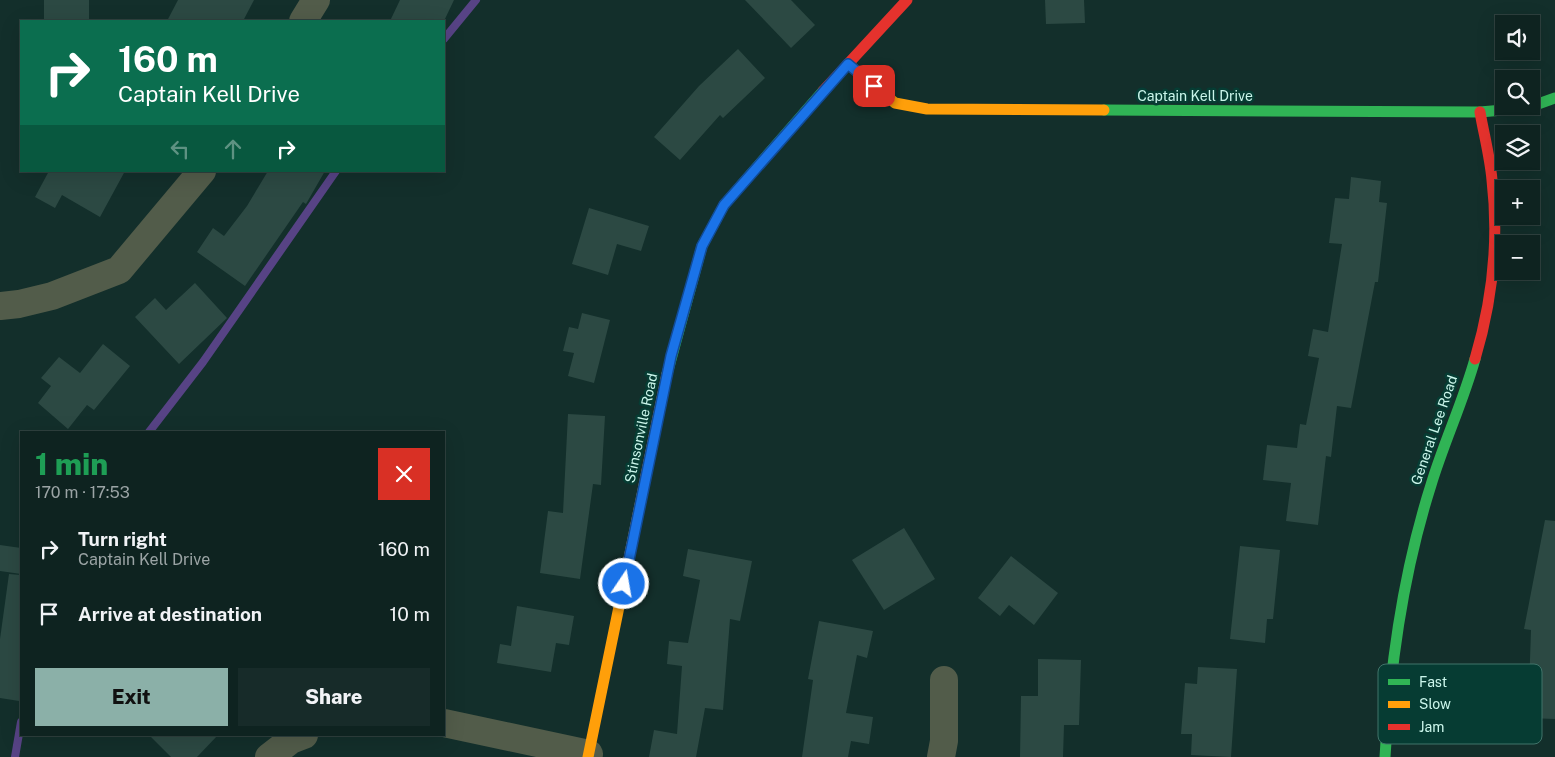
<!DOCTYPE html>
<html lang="en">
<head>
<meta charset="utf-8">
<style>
	body { margin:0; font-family:"Public Sans",sans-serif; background:#172b29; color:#f1f3f6; height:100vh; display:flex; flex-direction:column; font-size:19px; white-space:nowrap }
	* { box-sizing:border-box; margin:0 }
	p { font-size:16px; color:#9ba4a5 }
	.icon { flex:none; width:28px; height:28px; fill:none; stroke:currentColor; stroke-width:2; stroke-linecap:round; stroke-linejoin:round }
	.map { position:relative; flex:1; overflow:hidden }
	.panel { position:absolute; left:20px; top:431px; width:425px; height:305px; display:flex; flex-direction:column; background:#0e2320; border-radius:0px; box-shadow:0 5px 20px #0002,0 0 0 1px #2e403e }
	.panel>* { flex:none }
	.top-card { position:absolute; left:20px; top:20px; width:425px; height:152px; border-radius:0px; box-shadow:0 5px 20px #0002,0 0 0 1px #2e403e; background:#0b6e4f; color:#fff; overflow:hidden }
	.buttons { position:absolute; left:1495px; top:15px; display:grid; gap:10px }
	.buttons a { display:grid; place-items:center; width:45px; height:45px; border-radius:0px; background:#0e2320; box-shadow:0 5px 20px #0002,0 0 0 1px #2e403e; font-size:25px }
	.pin { position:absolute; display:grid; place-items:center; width:42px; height:42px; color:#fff; margin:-21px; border-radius:10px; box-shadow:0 2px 8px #0006 }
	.me { position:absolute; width:55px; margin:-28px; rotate:12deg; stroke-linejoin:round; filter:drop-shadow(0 0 4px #0008) }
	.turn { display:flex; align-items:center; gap:18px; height:105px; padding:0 15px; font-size:22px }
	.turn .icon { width:65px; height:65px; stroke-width:2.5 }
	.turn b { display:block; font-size:35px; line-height:42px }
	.lanes { display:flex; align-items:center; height:48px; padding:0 15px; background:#0003; justify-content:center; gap:25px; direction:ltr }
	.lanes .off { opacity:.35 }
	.round { display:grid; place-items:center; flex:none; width:52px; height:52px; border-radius:0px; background:#172b29 }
	.overview { display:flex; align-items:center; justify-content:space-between; height:85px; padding:0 15px }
	h1 { font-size:30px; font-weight:800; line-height:38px; color:#1e9e55 }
	.button { display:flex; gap:10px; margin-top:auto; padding:10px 15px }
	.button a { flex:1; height:58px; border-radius:0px; background:#8bb0a8; color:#111; font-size:20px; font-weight:800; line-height:58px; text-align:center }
	.button a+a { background:#172b29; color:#f1f3f6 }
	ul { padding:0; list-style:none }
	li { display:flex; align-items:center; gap:15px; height:65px; padding:0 15px }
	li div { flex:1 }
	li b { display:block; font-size:19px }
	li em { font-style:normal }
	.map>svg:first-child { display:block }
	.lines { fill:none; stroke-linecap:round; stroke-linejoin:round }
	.stream { stroke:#574385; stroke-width:8 }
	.building { fill:#2c4943 }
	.street { stroke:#525c4a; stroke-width:28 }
	.fast { stroke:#30b455; stroke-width:11 }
	.slow { stroke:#ff9f0a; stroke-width:11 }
	.jam { stroke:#e5322d; stroke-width:11 }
	.route-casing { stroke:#114b97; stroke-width:12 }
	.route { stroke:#1a73e8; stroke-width:9 }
	.labels { text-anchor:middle; stroke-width:5; stroke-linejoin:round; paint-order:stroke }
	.street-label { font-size:14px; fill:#cbf6eb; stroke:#063c33 }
	.key { fill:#063c33; stroke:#41746a; stroke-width:1 }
	.key-label { font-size:14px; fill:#cbf6eb }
</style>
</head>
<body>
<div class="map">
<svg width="1555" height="757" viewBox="0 0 1555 757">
	<rect width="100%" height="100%" fill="#132f2b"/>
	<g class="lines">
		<g class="stream">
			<polyline points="444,39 476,0"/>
			<polyline points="149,432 203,362 336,171"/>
			<polyline points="15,757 21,722"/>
		</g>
	</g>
	<g class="building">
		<rect x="44" y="0" width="45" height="21"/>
		<polygon points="178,0 254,0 243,21 167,21"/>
		<polygon points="400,0 454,0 444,21 390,21"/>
		<polygon points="745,0 791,0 815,25 791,48"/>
		<polygon points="1045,0 1084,0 1085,23 1046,24"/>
		<polygon points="738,49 765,78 723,118 720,115 680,160 654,137 699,86"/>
		<polygon points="49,171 125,171 100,217 62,195 55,208 35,197"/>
		<polygon points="268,171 325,171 306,204 303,202 245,286 197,252 213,228 224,236 247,206"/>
		<polygon points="1351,177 1381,181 1379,202 1387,203 1378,282 1375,282 1351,408 1337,406 1331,457 1326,456 1318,525 1286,521 1291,483 1263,480 1267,445 1297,448 1300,424 1306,425 1319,358 1308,356 1313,329 1328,332 1342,244 1329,243 1335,198 1349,199"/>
		<polygon points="589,208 649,226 641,251 617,244 608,275 572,264"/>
		<polygon points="195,283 227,318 179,364 135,317 155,298 166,310"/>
		<polygon points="582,313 610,320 594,383 568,376 574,353 563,351 569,327 578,329"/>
		<polygon points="103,344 130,366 94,410 87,405 68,429 38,403 51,386 41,378 59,357 80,373"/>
		<polygon points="568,414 605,416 601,485 593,484 580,579 540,573 548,511 563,513"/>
		<polygon points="1545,520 1555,521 1555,719 1528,718 1531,630 1524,629"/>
		<polygon points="904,528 935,579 884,610 852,560"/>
		<polygon points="0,545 21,548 21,574 0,571"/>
		<polygon points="1240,546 1280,550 1273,619 1267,619 1265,643 1230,639"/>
		<polygon points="688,549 752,561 740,621 730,619 723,710 705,708 696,757 649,757 654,730 677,734 682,666 667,664 669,641 688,643 700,580 683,576"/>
		<polygon points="1011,556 1058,593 1034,625 1009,605 1000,616 978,598"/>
		<polygon points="9,574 21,575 19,701 0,698 0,639"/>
		<polygon points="517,606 574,616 569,645 556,643 551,672 497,663 500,644 511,646"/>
		<polygon points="819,621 873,631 867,658 857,655 846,713 873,717 869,744 851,741 848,757 802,757 813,680 808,679"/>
		<polygon points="1038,659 1081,660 1079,725 1064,725 1063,757 1020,757 1021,696 1038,696"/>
		<polygon points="1198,667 1237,669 1231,757 1191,755 1192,734 1181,734 1185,683 1197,684"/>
		<polygon points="149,735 218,735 197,757 171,757"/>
	</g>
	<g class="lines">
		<g class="street">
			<polyline points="303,21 316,0"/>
			<polyline points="0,306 19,304 52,296 119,270 202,171"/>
			<polyline points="444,723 589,754"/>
			<polyline points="269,757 291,740 304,735"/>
			<polyline points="941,757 944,741 944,680"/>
		</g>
		<g class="fast">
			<polyline points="1104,110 1480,112 1527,108 1555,98"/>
			<polyline points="667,374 702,246 724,205 823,91"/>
			<path d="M1385,757C1390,664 1403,573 1431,485C1444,442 1463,402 1475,359"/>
		</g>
		<g class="slow">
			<polyline points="848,64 895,103 927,109 1104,110"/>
			<polyline points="588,757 667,374"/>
		</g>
		<g class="jam">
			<polyline points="823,91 907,0"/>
			<path d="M1475,359C1492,302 1499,240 1492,180C1490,157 1484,135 1480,112"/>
		</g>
	</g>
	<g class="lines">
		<g class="route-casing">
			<polyline id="route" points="624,584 671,356 702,246 724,205 848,64 874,86"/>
		</g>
		<use href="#route" class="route"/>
	</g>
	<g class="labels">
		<g class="street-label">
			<text x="1195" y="101">Captain Kell Drive</text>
			<text transform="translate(641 428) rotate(-78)" y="5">Stinsonville Road</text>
			<text transform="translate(1434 430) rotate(-71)" y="5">General Lee Road</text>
		</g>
	</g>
	<rect x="1378" y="664" width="164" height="80" rx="8" class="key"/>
	<rect x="1388" y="679" width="22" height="6" fill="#30b455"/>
	<rect x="1388" y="701" width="22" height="7" fill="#ff9f0a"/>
	<rect x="1388" y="724" width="22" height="6" fill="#e5322d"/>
	<g class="key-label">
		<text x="1419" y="687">Fast</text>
		<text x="1419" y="709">Slow</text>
		<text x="1419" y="732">Jam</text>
	</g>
</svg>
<div class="buttons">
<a><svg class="icon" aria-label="sound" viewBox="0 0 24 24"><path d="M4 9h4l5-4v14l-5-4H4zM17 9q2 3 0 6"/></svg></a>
<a><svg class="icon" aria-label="search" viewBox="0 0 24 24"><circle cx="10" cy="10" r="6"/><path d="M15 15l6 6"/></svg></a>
<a><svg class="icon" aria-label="layers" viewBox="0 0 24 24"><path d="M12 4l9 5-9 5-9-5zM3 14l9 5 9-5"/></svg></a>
<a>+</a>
<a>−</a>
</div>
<div class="pin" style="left:874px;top:86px;background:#d93025"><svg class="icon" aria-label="arrive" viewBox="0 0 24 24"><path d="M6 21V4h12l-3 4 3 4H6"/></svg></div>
<svg class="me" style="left:624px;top:584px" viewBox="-20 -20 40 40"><circle r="17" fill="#1a73e8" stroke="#fff" stroke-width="3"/><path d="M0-11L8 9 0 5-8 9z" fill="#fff"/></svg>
<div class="top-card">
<div class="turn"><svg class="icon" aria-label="right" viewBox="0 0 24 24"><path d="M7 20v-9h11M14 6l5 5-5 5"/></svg><div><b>160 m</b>Captain Kell Drive</div></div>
<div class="lanes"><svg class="icon off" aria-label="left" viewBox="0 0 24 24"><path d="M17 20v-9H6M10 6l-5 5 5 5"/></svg><svg class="icon off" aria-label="ahead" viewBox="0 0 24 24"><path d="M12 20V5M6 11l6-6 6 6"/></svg><svg class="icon" aria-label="right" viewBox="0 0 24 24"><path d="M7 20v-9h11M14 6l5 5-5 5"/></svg></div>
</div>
<section class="panel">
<div class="overview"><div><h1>1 min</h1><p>170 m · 17:53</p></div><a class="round" style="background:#d93025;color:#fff"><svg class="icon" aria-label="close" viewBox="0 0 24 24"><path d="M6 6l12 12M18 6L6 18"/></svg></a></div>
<ul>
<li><svg class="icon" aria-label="right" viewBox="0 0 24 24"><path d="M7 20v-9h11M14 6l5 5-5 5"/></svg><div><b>Turn right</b><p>Captain Kell Drive</p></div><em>160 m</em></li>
<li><svg class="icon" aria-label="arrive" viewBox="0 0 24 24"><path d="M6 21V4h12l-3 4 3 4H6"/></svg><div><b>Arrive at destination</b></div><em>10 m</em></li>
</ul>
<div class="button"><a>Exit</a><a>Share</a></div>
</section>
</div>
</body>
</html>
